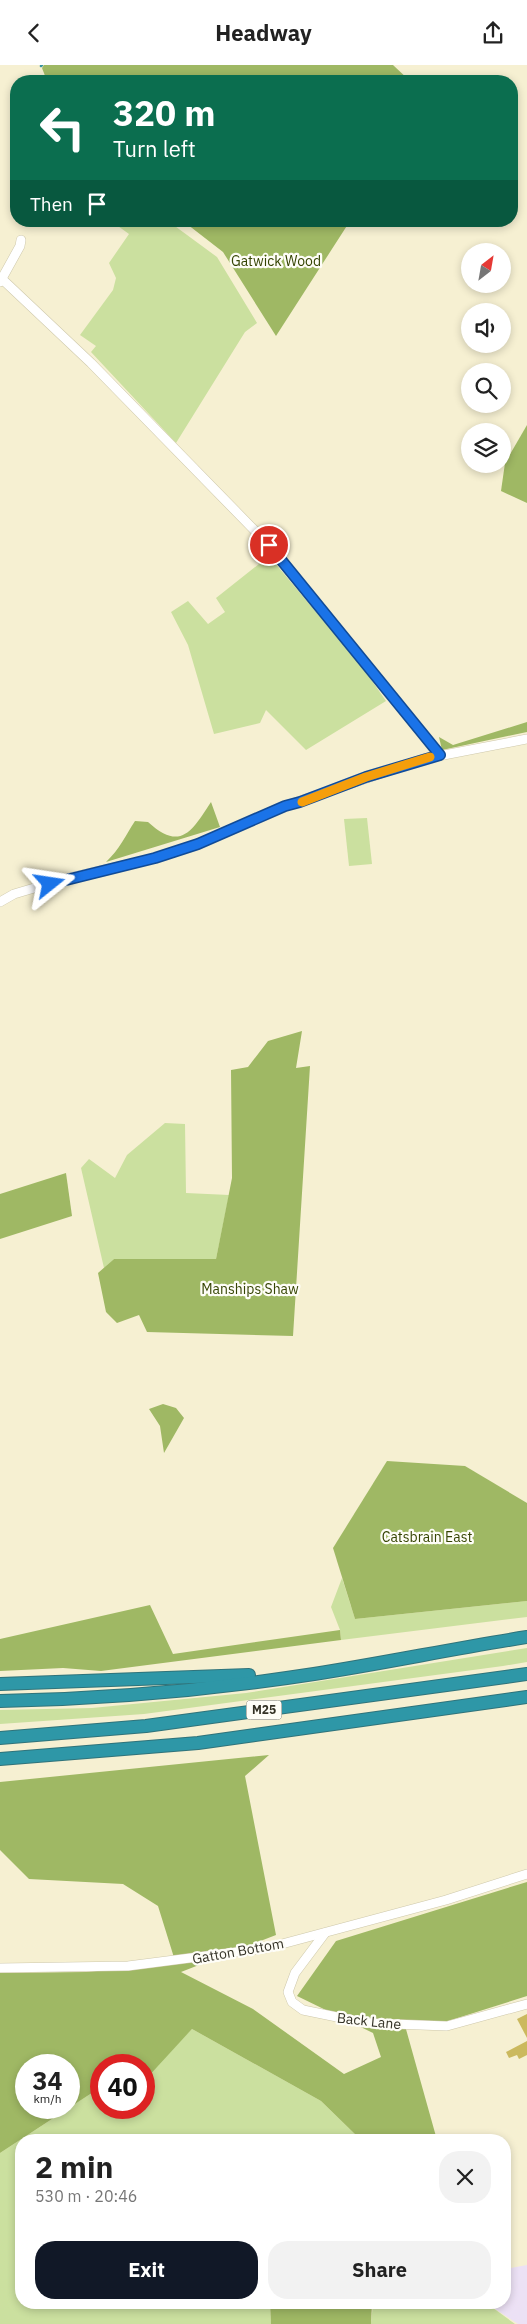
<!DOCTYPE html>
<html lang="en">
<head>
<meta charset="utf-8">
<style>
	body { margin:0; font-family:"IBM Plex Sans",sans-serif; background:#f2f2f2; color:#222; height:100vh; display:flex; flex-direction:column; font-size:19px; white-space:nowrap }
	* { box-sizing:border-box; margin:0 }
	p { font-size:16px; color:#767676 }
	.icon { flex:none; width:28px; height:28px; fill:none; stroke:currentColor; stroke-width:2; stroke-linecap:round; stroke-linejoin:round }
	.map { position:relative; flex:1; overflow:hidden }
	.side { position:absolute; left:15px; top:2069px; width:496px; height:175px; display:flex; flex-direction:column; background:#fff; border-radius:20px; box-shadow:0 2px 8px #0003 }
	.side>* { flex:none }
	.top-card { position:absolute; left:10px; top:10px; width:508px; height:152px; border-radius:20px; box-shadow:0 2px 8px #0003; background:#0b6e4f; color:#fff; overflow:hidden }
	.needle { width:32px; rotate:31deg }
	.tools { position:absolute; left:461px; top:178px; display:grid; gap:10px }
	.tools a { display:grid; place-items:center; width:50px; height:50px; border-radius:50%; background:#fff; box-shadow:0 2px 8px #0003; font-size:25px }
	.speed { position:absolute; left:15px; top:1989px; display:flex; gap:10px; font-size:25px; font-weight:700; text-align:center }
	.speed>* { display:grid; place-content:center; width:65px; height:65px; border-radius:50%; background:#fff; box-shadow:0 2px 8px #0003; line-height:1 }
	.speed small { font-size:12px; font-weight:400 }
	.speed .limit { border:8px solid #d22; background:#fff; color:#111 }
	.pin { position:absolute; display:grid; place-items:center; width:42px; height:42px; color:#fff; margin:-21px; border:2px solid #fff; border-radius:50%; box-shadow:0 1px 5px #0007 }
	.me { position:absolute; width:55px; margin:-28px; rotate:75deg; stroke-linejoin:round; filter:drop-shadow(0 0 4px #0008) }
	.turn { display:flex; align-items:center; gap:18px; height:105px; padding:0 20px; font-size:22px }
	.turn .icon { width:65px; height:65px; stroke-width:2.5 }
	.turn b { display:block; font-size:35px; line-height:42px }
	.then { display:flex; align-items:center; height:48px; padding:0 20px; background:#0003; gap:10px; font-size:19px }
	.round { display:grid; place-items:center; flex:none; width:52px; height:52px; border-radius:20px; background:#f2f2f2 }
	.summary { display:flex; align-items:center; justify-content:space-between; height:85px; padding:0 20px }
	h1 { font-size:30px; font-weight:700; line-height:38px }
	.button { display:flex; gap:10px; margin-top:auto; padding:10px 20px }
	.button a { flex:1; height:58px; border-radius:20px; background:#111827; color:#fff; font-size:20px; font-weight:700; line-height:58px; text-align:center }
	.button a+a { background:#f2f2f2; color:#222 }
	header { display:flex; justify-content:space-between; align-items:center; height:65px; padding:0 20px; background:#fff; font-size:22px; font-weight:700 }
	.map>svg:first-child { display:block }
	.education { fill:#ece1f5 }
	.green { fill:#cbe09f }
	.forest { fill:#9fb864; fill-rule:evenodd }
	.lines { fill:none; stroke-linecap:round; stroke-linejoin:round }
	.stream { stroke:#39959f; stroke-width:2.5 }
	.building { fill:#cbb95e }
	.minor-casing { stroke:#cec8ab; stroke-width:10 }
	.highway-casing { stroke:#30737a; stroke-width:14 }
	.minor { stroke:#fff; stroke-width:9 }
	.highway { stroke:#2e97a7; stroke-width:12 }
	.route-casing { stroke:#114b97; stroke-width:12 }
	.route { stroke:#1a73e8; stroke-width:9 }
	.slow { stroke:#f59e0b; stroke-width:9 }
	.labels { text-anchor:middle; stroke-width:4.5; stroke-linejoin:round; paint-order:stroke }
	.shield { fill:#fefdf7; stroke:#706e64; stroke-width:1 }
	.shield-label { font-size:12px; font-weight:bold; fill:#333125 }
	.park-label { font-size:14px; fill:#354403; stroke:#fefdf7 }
	.street-label { font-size:14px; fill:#333125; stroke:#fefdf7 }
</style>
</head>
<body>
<header><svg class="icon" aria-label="back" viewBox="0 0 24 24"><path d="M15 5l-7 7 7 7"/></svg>Headway<svg class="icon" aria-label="share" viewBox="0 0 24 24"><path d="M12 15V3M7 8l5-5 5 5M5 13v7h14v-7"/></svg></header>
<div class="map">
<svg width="527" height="2259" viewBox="0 0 527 2259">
	<rect width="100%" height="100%" fill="#f6f0d2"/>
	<polygon class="education" points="527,2200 527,2259 518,2259 489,2240 488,2238 505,2238 505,2204"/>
	<g class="green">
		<polygon points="111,156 168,156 217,192 257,258 245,267 176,378 91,287 96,281 80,270 113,225 116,213 109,198 129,169"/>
		<polygon points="269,491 363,603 386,636 306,685 266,645 260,658 214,669 188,580 171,547 188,536 208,559 225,547 216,533"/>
		<polygon points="367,753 372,799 349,801 344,754"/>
		<polygon points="165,1058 185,1059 186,1128 229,1130 216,1194 114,1194 104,1203 81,1103 89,1094 115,1113 127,1090"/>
		<polygon points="342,1513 355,1554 527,1536 527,1552 341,1575 340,1565 331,1542"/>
		<polygon points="527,1583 527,1597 503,1601 144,1649 0,1659 0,1645 92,1643 246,1628"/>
		<polygon points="192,1964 321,2036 361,2075 21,2075 21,2238 270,2238 271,2259 0,2259 0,2088 101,2022 101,2042 144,2042 144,2014"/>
		<polygon points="373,2238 488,2238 489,2240 515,2259 371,2259"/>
	</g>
	<g class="forest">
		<polygon points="44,0 393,0 410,16 47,16 42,3"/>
		<polygon points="183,156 350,156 276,271 223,187"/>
		<polygon points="527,360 527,438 501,426 505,398"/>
		<polygon points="527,657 527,667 442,685 439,672 453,680"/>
		<path d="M211,737L220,762L106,797C120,784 125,771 135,756L148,757C181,787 192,766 211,737Z"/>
		<polygon points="302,966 296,1003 310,1001 293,1271 147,1267 139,1250 117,1258 106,1247 98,1208 114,1194 216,1194 232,1113 231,1005 248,1002 268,976"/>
		<polygon points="66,1108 72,1151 0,1174 0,1129"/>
		<polygon points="163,1339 176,1343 184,1353 164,1388 160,1361 149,1344"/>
		<polygon points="387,1396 465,1401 527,1438 527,1536 355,1554 333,1483"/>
		<polygon points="150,1540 173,1589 340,1565 341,1575 101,1606 63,1603 0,1606 0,1574"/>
		<path d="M269,1690L245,1711L276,1870L181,1907L253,1944L344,2009L381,1992L373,1968L297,1931L336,1876L527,1817V1931L448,1956L404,1957L437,2075H361L321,2036L192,1964L146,2014H144V2000H101V2022L0,2088V1908L86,1907L176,1899L158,1841L123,1819L29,1814L0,1785V1717ZM26,2000H69V2042H26Z"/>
		<polygon points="270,2238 372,2238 371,2259 271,2259"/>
	</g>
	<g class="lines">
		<polyline class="stream" points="41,1 42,0"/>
	</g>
	<g class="building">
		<polygon points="527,1949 527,1973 517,1954"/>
		<polygon points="527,1976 527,1990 519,1994 517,1990 509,1993 506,1987"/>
	</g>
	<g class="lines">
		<g class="minor-casing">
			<g id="minor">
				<polyline points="2,214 91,298 264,475 440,690"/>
				<polyline points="0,217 20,181 21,175"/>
				<polyline points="0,837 14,829 68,813 155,793 198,779 285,741 423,694 527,674"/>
				<polyline points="325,1868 295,1908 288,1927 292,1937 303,1945 366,1958 447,1961 527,1939"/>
				<polyline points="0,1903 128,1901 267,1883 446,1835 527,1809"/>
			</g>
		</g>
		<g class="highway-casing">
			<g id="highway">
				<polyline points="0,1619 249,1610"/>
				<path d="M0,1636C105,1634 210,1625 314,1609C385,1598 456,1583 527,1572"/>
				<polyline points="0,1673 146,1661 527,1609"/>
				<polyline points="0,1694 198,1678 527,1632"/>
			</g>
		</g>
		<use href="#minor" class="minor"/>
		<use href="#highway" class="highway"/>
	</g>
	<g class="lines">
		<g class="route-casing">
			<polyline id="route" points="50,819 155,793 198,779 285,741 300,737 366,712 440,690 269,480"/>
		</g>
		<use href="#route" class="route"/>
		<polyline class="slow" points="302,737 366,712 430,692"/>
	</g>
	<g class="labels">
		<rect class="shield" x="246.5" y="1635.5" width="35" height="19" rx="4"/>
		<g class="shield-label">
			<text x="264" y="1649">M25</text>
		</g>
		<g class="park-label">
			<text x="276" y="201">Gatwick Wood</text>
			<text x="250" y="1229">Manships Shaw</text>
			<text x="427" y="1477">Catsbrain East</text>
		</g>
		<g class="street-label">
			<text transform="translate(238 1886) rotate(-10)" y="5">Gatton Bottom</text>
			<text transform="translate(369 1956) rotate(6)" y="5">Back Lane</text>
		</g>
	</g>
</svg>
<div class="tools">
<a><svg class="needle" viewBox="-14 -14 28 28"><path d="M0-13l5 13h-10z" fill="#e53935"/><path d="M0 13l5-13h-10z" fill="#767676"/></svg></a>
<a><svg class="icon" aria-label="sound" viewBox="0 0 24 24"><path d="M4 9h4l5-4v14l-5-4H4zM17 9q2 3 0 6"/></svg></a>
<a><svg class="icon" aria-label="search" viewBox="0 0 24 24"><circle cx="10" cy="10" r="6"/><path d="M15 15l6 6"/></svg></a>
<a><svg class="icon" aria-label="layers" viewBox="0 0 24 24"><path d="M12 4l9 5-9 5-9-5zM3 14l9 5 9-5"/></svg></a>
</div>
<div class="speed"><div>34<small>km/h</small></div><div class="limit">40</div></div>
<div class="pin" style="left:269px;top:480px;background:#d93025"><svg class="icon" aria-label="arrive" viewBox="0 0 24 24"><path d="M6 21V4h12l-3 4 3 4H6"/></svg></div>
<svg class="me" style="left:50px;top:819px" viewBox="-20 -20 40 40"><path d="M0-17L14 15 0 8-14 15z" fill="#1a73e8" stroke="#fff" stroke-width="4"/></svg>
<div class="top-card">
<div class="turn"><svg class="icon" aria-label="left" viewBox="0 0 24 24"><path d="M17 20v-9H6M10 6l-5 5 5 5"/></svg><div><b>320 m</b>Turn left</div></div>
<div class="then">Then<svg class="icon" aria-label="arrive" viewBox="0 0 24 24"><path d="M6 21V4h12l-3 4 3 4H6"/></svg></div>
</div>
<section class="side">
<div class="summary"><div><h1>2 min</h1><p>530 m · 20:46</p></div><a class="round"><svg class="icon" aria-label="close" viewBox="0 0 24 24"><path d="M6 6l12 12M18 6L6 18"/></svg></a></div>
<div class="button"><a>Exit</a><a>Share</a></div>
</section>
</div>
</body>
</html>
